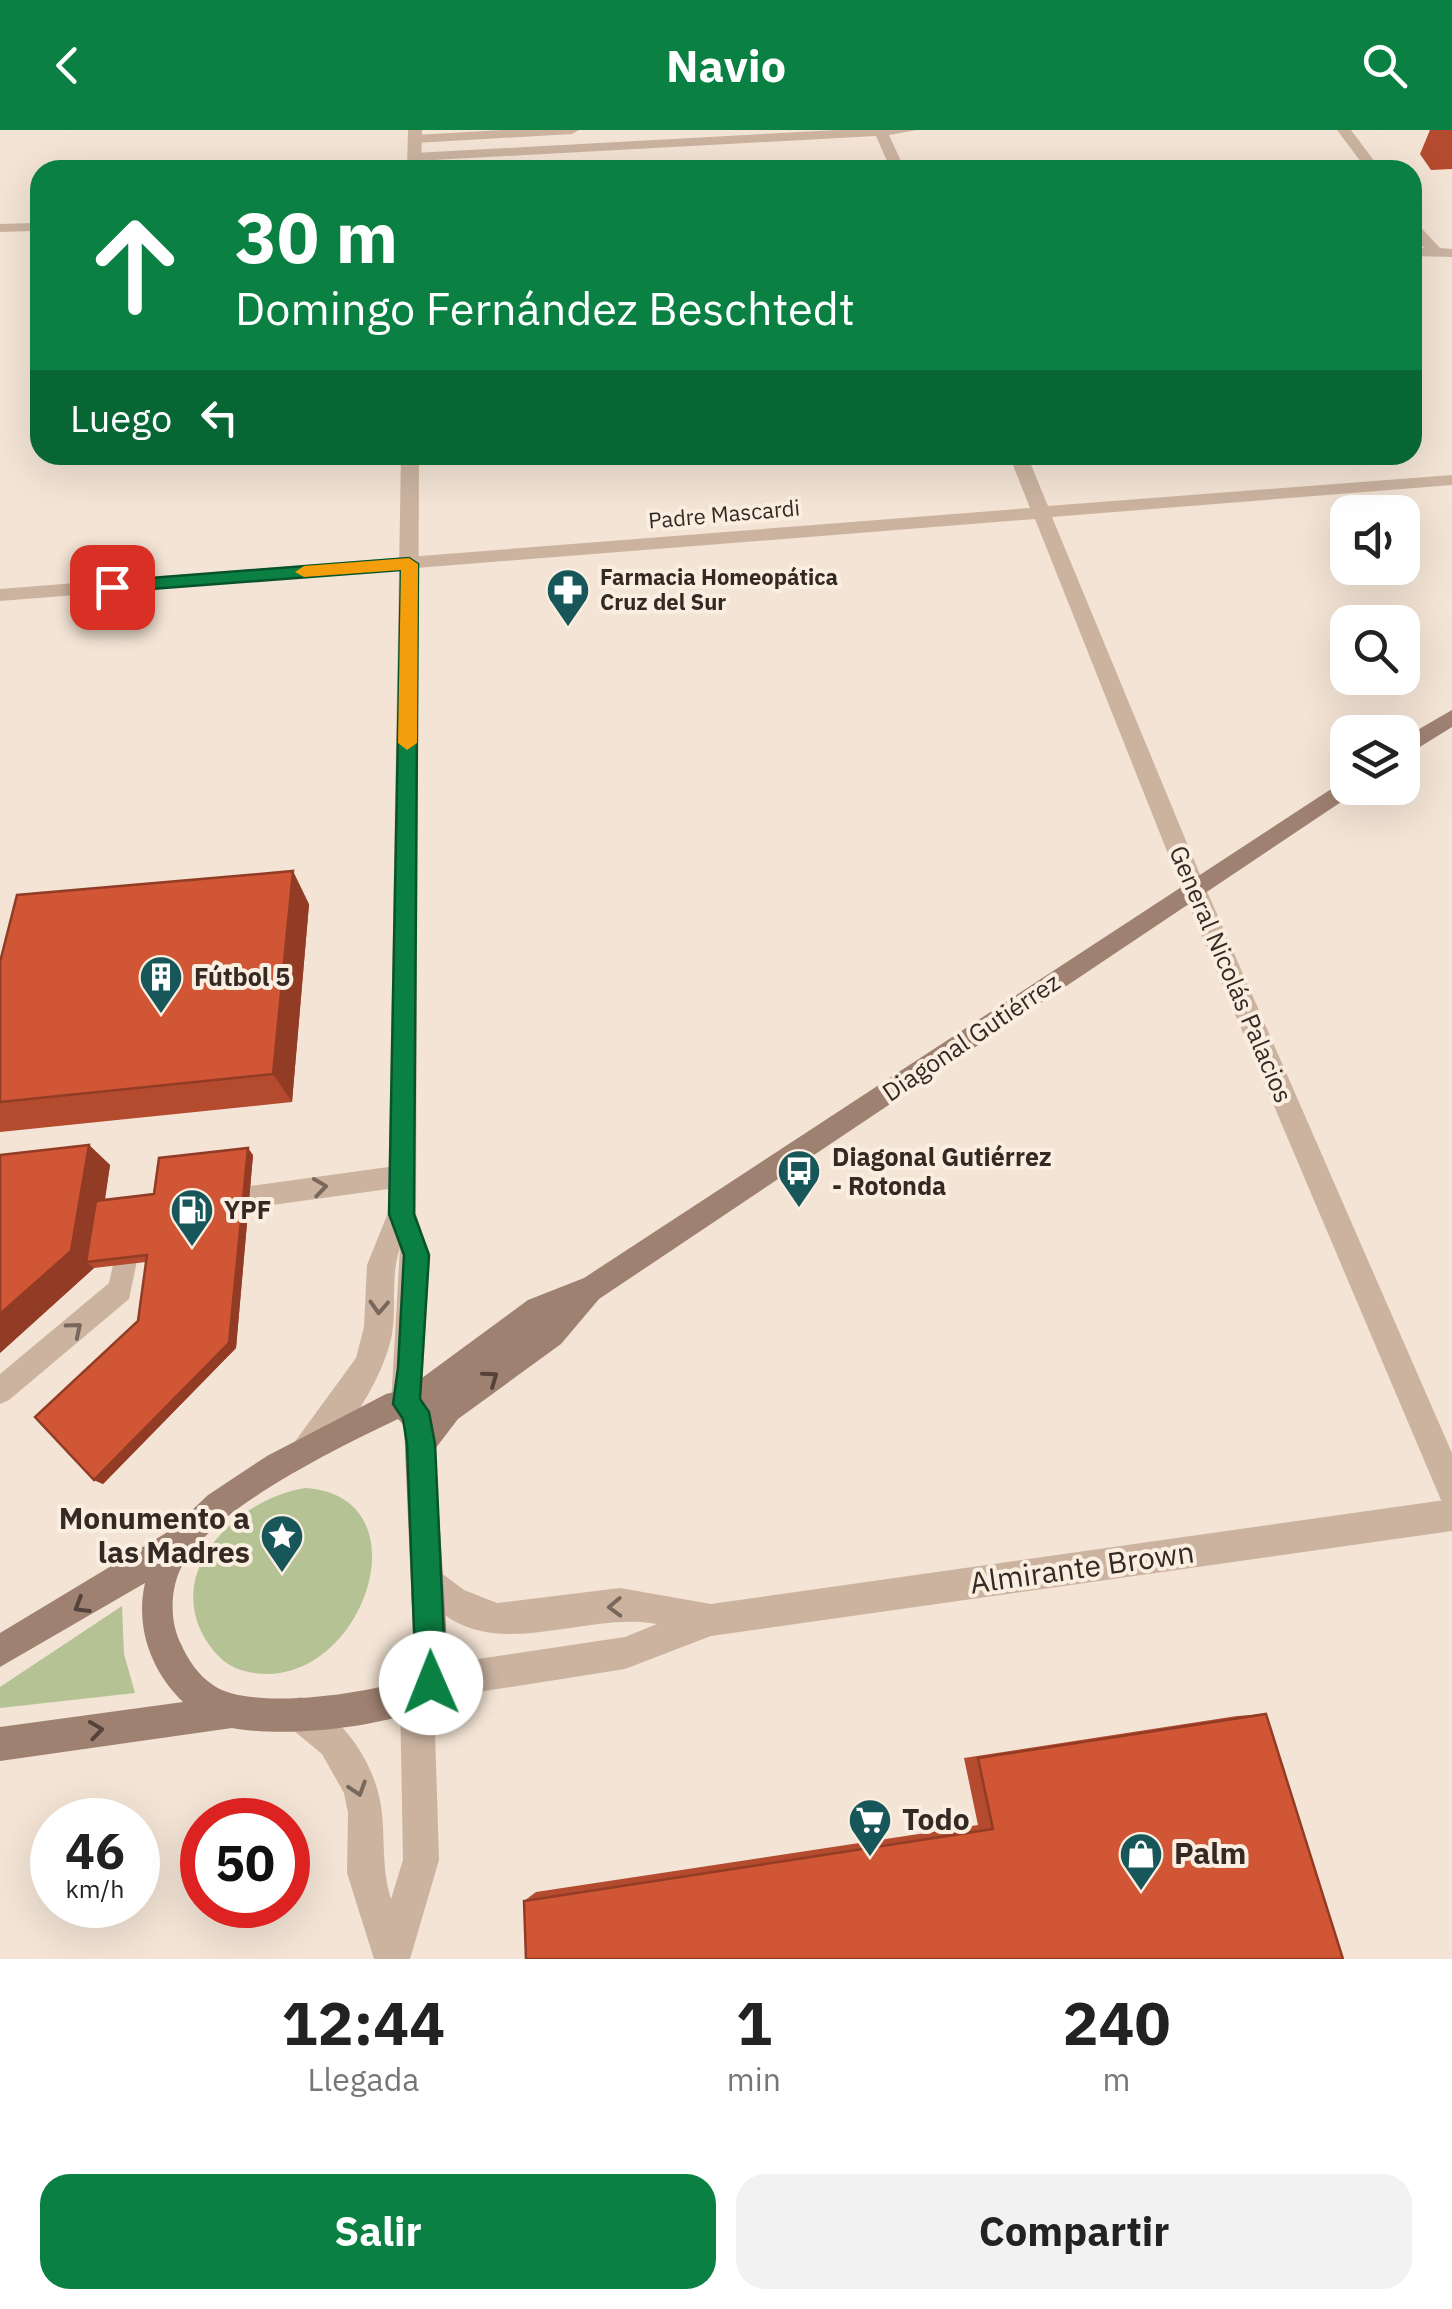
<!DOCTYPE html>
<html lang="es">
<head>
<meta charset="utf-8">
<style>
	body { margin:0; font-family:"IBM Plex Sans",sans-serif; background:#f2f2f2; color:#222; height:100vh; display:flex; flex-direction:column; font-size:38px; white-space:nowrap }
	* { box-sizing:border-box; margin:0 }
	p { font-size:32px; color:#767676 }
	.icon { flex:none; width:55px; height:55px; fill:none; stroke:currentColor; stroke-width:2; stroke-linecap:round; stroke-linejoin:round }
	.map { position:relative; height:1829px; overflow:hidden }
	.details { display:flex; flex-direction:column; background:#fff; flex:1 }
	.details>* { flex:none }
	.guide { position:absolute; left:30px; top:30px; width:1392px; height:305px; border-radius:30px; box-shadow:0 10px 40px #0002; background:#0b8043; color:#fff; overflow:hidden }
	.buttons { position:absolute; left:1330px; top:365px; display:grid; gap:20px }
	.buttons a { display:grid; place-items:center; width:90px; height:90px; border-radius:20px; background:#fff; box-shadow:0 10px 40px #0002; font-size:50px }
	.speed { position:absolute; left:30px; top:1668px; display:flex; gap:20px; font-size:50px; font-weight:700; text-align:center }
	.speed>* { display:grid; place-content:center; width:130px; height:130px; border-radius:50%; background:#fff; box-shadow:0 10px 40px #0002; line-height:1 }
	.speed small { font-size:25px; font-weight:400 }
	.speed .limit { border:15px solid #d22; background:#fff; color:#111 }
	.pin { position:absolute; display:grid; place-items:center; width:85px; height:85px; color:#fff; margin:-42px; border-radius:20px; box-shadow:0 5px 15px #0006 }
	.me { position:absolute; width:110px; margin:-55px; rotate:359deg; stroke-linejoin:round; filter:drop-shadow(0 0 8px #0008) }
	.turn { display:flex; align-items:center; gap:35px; height:210px; padding:0 40px; font-size:45px }
	.turn .icon { width:130px; height:130px; stroke-width:2.5 }
	.turn b { display:block; font-size:70px; line-height:85px }
	.then { display:flex; align-items:center; height:95px; padding:0 40px; background:#0003; gap:20px; font-size:38px }
	.eta { display:flex; justify-content:space-evenly; align-items:center; height:170px; text-align:center }
	.eta b { font-size:60px; font-weight:700; line-height:70px }
	.action { display:flex; gap:20px; margin-top:auto; padding:20px 40px }
	.action a { flex:1; height:115px; border-radius:30px; background:#0b8043; color:#fff; font-size:40px; font-weight:700; line-height:115px; text-align:center }
	.action a+a { background:#f2f2f2; color:#222 }
	header { display:flex; justify-content:space-between; align-items:center; height:130px; padding:0 40px; background:#0b8043; color:#fff; font-size:45px; font-weight:700 }
	.map>svg:first-child { display:block }
	.green { fill:#b4c294 }
	.lines { fill:none; stroke-linecap:round; stroke-linejoin:round }
	.service { fill:#cbb3a0; fill-rule:evenodd }
	.minor { fill:#cbb3a0; fill-rule:evenodd }
	.tertiary { fill:#cbb3a0; fill-rule:evenodd }
	.secondary { fill:#9f8172; fill-rule:evenodd }
	.wall { fill:#b44a2e }
	.shaded-wall { fill:#923c25 }
	.building { fill:#d15635; stroke:#923c25; stroke-width:2.5 }
	.oneway { stroke:#78675c }
	.oneway2 { stroke:#55433b }
	.route { fill:#0b8043; stroke:#07532c; stroke-width:2.5 }
	.slow { fill:#f59e0b }
	.labels { text-anchor:middle; stroke-width:8; stroke-linejoin:round; paint-order:stroke }
	.far-street-label { font-size:22px; fill:#352924; stroke:#faeee1 }
	.far-poi-label { font-size:22px; font-weight:bold; fill:#352924; stroke:#faeee1; text-anchor:start }
	.street-label { font-size:25px; fill:#352924; stroke:#faeee1 }
	.poi-label { font-size:25px; font-weight:bold; fill:#352924; stroke:#faeee1; text-anchor:start }
	.near-poi-label { font-size:30px; font-weight:bold; fill:#352924; stroke:#faeee1; text-anchor:start }
	.near-street-label { font-size:30px; fill:#352924; stroke:#faeee1 }
</style>
</head>
<body>
<header><svg class="icon" aria-label="back" viewBox="0 0 24 24"><path d="M15 5l-7 7 7 7"/></svg>Navio<svg class="icon" aria-label="search" viewBox="0 0 24 24"><circle cx="10" cy="10" r="6"/><path d="M15 15l6 6"/></svg></header>
<div class="map">
<svg width="1452" height="1829" viewBox="0 0 1452 1829">
	<rect width="100%" height="100%" fill="#f3e4d5"/>
	<g class="green">
		<path d="M305,1358C434,1366 357,1575 241,1540C224,1535 211,1520 203,1505C166,1435 242,1368 305,1358Z"/>
		<polygon points="122,1476 124,1524 135,1563 0,1578 0,1557"/>
	</g>
	<g class="lines">
		<g class="service">
			<polygon points="403,1035 411,1038 415,1046 411,1054 403,1057 222,1082 213,1079 210,1071 213,1063 222,1060"/>
			<polygon points="130,1095 139,1099 142,1107 129,1169 9,1270 0,1274 0,1244 109,1153 121,1099"/>
		</g>
		<g class="minor">
			<polygon points="502,0 579,0 572,4 415,13 408,9 415,5"/>
			<polygon points="837,0 917,0 889,5 905,40 891,40 876,6 415,31 408,27 415,23"/>
			<polygon points="1337,0 1351,0 1381,40 1367,40"/>
			<polygon points="1412,88 1440,118 1452,119 1452,127 1412,126 1412,118 1424,118 1412,102"/>
			<polygon points="0,94 33,93 40,97 33,101 0,102"/>
			<polygon points="122,325 140,325 129,332 123,331"/>
			<polygon points="1009,325 1027,325 1048,376 1452,345 1452,355 1052,387 1206,759 1452,1323 1452,1374 1441,1370 1182,759 1035,389 0,471 0,459 1030,378"/>
		</g>
		<g class="tertiary">
			<polygon points="408,0 422,0 421,40 407,40"/>
			<path d="M401,325H419L416,1084L430,1125L421,1274L416,1284L406,1289L396,1284L391,1274L400,1118C390,1147 397,1175 392,1204C385,1244 344,1316 306,1332L295,1328L291,1317L356,1228L364,1197L367,1135L388,1083Z"/>
			<path d="M1452,1369V1401L711,1506L625,1539L434,1569L439,1730L410,1829H374L347,1743L348,1683L344,1663L322,1624L288,1596L283,1584L288,1572L300,1567C344,1585 378,1637 382,1684C385,1715 382,1740 391,1769L403,1730L400,1565L405,1553L431,1536L625,1507L657,1494C583,1481 500,1533 437,1479C426,1469 417,1462 412,1449L417,1438L428,1433L464,1460L497,1473L620,1458L711,1474Z"/>
		</g>
		<g class="secondary">
			<polygon points="1452,580 1452,597 1402,628 1402,609"/>
			<path d="M1348,648V658H1358L1356,662L599,1169L561,1214L458,1289L435,1319L449,1545L442,1569C395,1598 285,1608 232,1598L0,1631V1597L183,1572C151,1541 135,1497 145,1453L0,1537V1503L171,1400L208,1365L267,1326L386,1264L407,1259L528,1170L584,1148ZM398,1289L404,1295L415,1547C375,1563 250,1582 213,1555C198,1545 188,1530 181,1514C170,1493 170,1462 180,1440C207,1380 340,1317 398,1289Z"/>
		</g>
	</g>
	<g class="wall">
		<polygon points="1430,0 1452,0 1452,39 1431,40 1420,24"/>
		<polygon points="309,774 292,972 0,1002 0,832"/>
		<polygon points="89,1015 110,1035 105,1070 154,1064 253,1025 236,1218 103,1354 94,1350 138,1191 146,1132 94,1138 0,1223"/>
		<polygon points="1266,1584 1343,1829 524,1771 536,1762 978,1695 964,1628 1237,1586"/>
	</g>
	<g class="shaded-wall">
		<polygon points="293,741 309,774 292,972 273,944"/>
		<polygon points="89,1015 110,1035 95,1131 86,1132 94,1138 0,1223 0,1184"/>
		<polygon points="248,1018 253,1025 236,1218 103,1354 94,1350"/>
	</g>
	<g class="building">
		<polygon points="293,741 273,944 0,972 0,832 17,765"/>
		<polygon points="89,1015 71,1121 0,1184 0,1025"/>
		<polygon points="248,1018 229,1213 94,1350 35,1287 138,1191 147,1125 86,1132 96,1071 154,1064 159,1028"/>
		<polygon points="1266,1584 1343,1829 526,1829 524,1771 993,1699 978,1628"/>
	</g>
	<defs><path id="oneway-chevron" d="M-2-3.5L2.5 0L-2 3.5" fill="none" stroke-width="1.6" stroke-linecap="round" stroke-linejoin="round" transform="scale(2.5)"/></defs>
	<g class="oneway">
		<use href="#oneway-chevron" transform="translate(320 1057) rotate(-8)"/>
		<use href="#oneway-chevron" transform="translate(379 1177) rotate(93)"/>
		<use href="#oneway-chevron" transform="translate(75 1199) rotate(-40)"/>
		<use href="#oneway-chevron" transform="translate(615 1477) rotate(178)"/>
		<use href="#oneway-chevron" transform="translate(358 1659) rotate(72)"/>
	</g>
	<g class="oneway2">
		<use href="#oneway-chevron" transform="translate(491 1248) rotate(-36)"/>
		<use href="#oneway-chevron" transform="translate(81 1476) rotate(149)"/>
		<use href="#oneway-chevron" transform="translate(96 1600) rotate(-8)"/>
	</g>
	<polygon class="route" points="409,428 418,434 414,1084 429,1125 420,1269 429,1282 435,1314 446,1553 441,1564 431,1568 420,1564 416,1553 407,1314 403,1289 393,1274 398,1238 404,1125 389,1084 401,440 112,462 103,457 112,451"/>
	<polygon class="slow" points="409,428 418,434 417,613 407,620 398,613 401,440 304,447 295,442 304,436"/>
	<defs>
		<g id="pharmacy-pin" transform="scale(2.25)"><path d="M0 17L-7.5 6A9.5 9.5 0 1 1 7.5 6Z" fill="#175659" stroke="#faeee1"/><path d="M-2-6h4v4h4v4h-4v4h-4v-4h-4v-4h4Z" fill="#fff"/></g>
		<g id="building-pin" transform="scale(2.25)"><path d="M0 17L-7.5 6A9.5 9.5 0 1 1 7.5 6Z" fill="#175659" stroke="#faeee1"/><path d="M-4-6H4V6H1V3H-1V6H-4ZM-2.5-4.3h1.7v1.8h-1.7ZM.8-4.3h1.7v1.8H.8ZM-2.5-1h1.7V.8h-1.7ZM.8-1h1.7V.8H.8Z" fill="#fff"/></g>
		<g id="bus-pin" transform="scale(2.25)"><path d="M0 17L-7.5 6A9.5 9.5 0 1 1 7.5 6Z" fill="#175659" stroke="#faeee1"/><path d="M-5-6H5V4H4V6H2V4H-2V6H-4V4H-5ZM-3.5-4V0h7V-4ZM-3.5 1.2v1.5H-2V1.2ZM2 1.2v1.5H3.5V1.2Z" fill="#fff"/></g>
		<g id="fuel-pin" transform="scale(2.25)"><path d="M0 17L-7.5 6A9.5 9.5 0 1 1 7.5 6Z" fill="#175659" stroke="#faeee1"/><path d="M-5.5-6h7V0h2V4h1.3V-2.5L3-4.5l.8-.8L6-3V5H2.5V1h-1V6h-7ZM-4.2-4.7v3.2H.2V-4.7Z" fill="#fff"/></g>
		<g id="sight-pin" transform="scale(2.25)"><path d="M0 17L-7.5 6A9.5 9.5 0 1 1 7.5 6Z" fill="#175659" stroke="#faeee1"/><path d="M0-6L1.8-2.2L6-1.7L2.9 1.2L3.7 5.4L0 3.3L-3.7 5.4L-2.9 1.2L-6-1.7L-1.8-2.2Z" fill="#fff"/></g>
		<g id="supermarket-pin" transform="scale(2.25)"><path d="M0 17L-7.5 6A9.5 9.5 0 1 1 7.5 6Z" fill="#175659" stroke="#faeee1"/><path d="M-6-5.5h2.5l.6 2H6L4.5 2H-2.5L-4.4-4H-6ZM-1.5 3.2a1.3 1.3 0 1 0 .1 0ZM3 3.2a1.3 1.3 0 1 0 .1 0Z" fill="#fff"/></g>
		<g id="shop-pin" transform="scale(2.25)"><path d="M0 17L-7.5 6A9.5 9.5 0 1 1 7.5 6Z" fill="#175659" stroke="#faeee1"/><path d="M-5-2.5h2.3a2.7 3.5 0 0 1 5.4 0H5L5.5 6h-11ZM-1.5-2.5h3a1.5 2.3 0 0 0-3 0Z" fill="#fff"/></g>
	</defs>
	<g fill-rule="evenodd">
		<use href="#pharmacy-pin" x="568" y="460"/>
		<use href="#building-pin" x="161" y="847"/>
		<use href="#bus-pin" x="799" y="1041"/>
		<use href="#fuel-pin" x="192" y="1080"/>
		<use href="#sight-pin" x="282" y="1406"/>
		<use href="#supermarket-pin" x="870" y="1690"/>
		<use href="#shop-pin" x="1141" y="1724"/>
	</g>
	<g class="labels">
		<g class="far-street-label">
			<text transform="translate(724 384) rotate(-5)" y="8">Padre Mascardi</text>
		</g>
		<g class="far-poi-label">
			<text x="600" y="455">Farmacia Homeopática<tspan x="600" dy="25">Cruz del Sur</tspan></text>
		</g>
		<g class="street-label">
			<text transform="translate(1231 844) rotate(67)" y="9">General Nicolás Palacios</text>
			<text transform="translate(971 907) rotate(-34)" y="9">Diagonal Gutiérrez</text>
		</g>
		<g class="poi-label">
			<text x="194" y="856">Fútbol 5</text>
			<text x="832" y="1036">Diagonal Gutiérrez<tspan x="832" dy="29">- Rotonda</tspan></text>
			<text x="224" y="1089">YPF</text>
		</g>
		<g class="near-poi-label">
			<text x="250" y="1399" text-anchor="end">Monumento a<tspan x="250" dy="34">las Madres</tspan></text>
			<text x="902" y="1700">Todo</text>
			<text x="1174" y="1734">Palm</text>
		</g>
		<g class="near-street-label">
			<text transform="translate(1082 1438) rotate(-8)" y="10">Almirante Brown</text>
		</g>
	</g>
</svg>
<div class="buttons">
<a><svg class="icon" aria-label="sound" viewBox="0 0 24 24"><path d="M4 9h4l5-4v14l-5-4H4zM17 9q2 3 0 6"/></svg></a>
<a><svg class="icon" aria-label="search" viewBox="0 0 24 24"><circle cx="10" cy="10" r="6"/><path d="M15 15l6 6"/></svg></a>
<a><svg class="icon" aria-label="layers" viewBox="0 0 24 24"><path d="M12 4l9 5-9 5-9-5zM3 14l9 5 9-5"/></svg></a>
</div>
<div class="speed"><div>46<small>km/h</small></div><div class="limit">50</div></div>
<div class="pin" style="left:112px;top:457px;background:#d93025"><svg class="icon" aria-label="arrive" viewBox="0 0 24 24"><path d="M6 21V4h12l-3 4 3 4H6"/></svg></div>
<svg class="me" style="left:431px;top:1553px" viewBox="-20 -20 40 40"><circle r="19" fill="#fff"/><path d="M0-13L10 11 0 6-10 11z" fill="#0b8043"/></svg>
<div class="guide">
<div class="turn"><svg class="icon" aria-label="ahead" viewBox="0 0 24 24"><path d="M12 20V5M6 11l6-6 6 6"/></svg><div><b>30 m</b>Domingo Fernández Beschtedt</div></div>
<div class="then">Luego<svg class="icon" aria-label="left" viewBox="0 0 24 24"><path d="M17 20v-9H6M10 6l-5 5 5 5"/></svg></div>
</div>
</div>
<section class="details">
<div class="eta">
<div><b>12:44</b><p>Llegada</p></div>
<div><b>1</b><p>min</p></div>
<div><b>240</b><p>m</p></div>
</div>
<div class="action"><a>Salir</a><a>Compartir</a></div>
</section>
</body>
</html>
